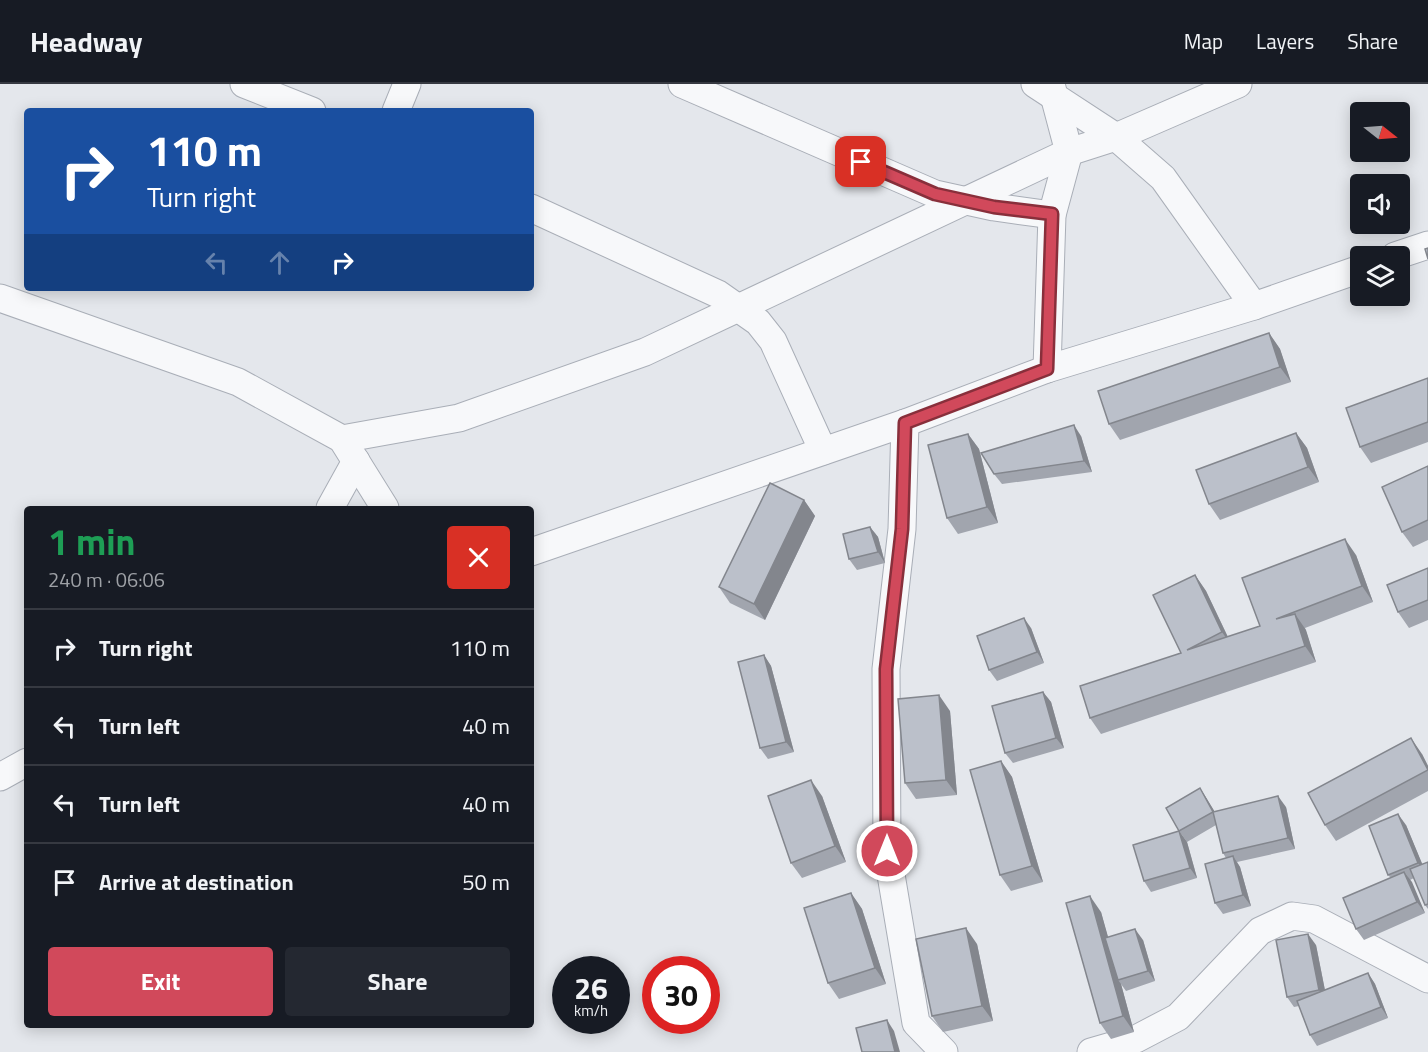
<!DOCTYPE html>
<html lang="en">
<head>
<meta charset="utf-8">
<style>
	body { margin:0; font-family:"Titillium Web",sans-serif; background:#242831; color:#f1f3f6; height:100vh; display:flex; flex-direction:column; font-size:22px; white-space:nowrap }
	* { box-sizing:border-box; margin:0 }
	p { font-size:20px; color:#9ea1a6 }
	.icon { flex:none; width:33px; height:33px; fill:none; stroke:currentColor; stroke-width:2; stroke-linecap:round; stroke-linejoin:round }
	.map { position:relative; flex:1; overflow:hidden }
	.side { position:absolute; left:24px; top:422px; width:510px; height:522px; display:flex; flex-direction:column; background:#171b24; border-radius:6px; box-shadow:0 3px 15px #0003 }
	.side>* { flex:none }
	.top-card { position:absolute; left:24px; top:24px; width:510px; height:183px; border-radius:6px; box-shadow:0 3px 15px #0003; background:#1a4fa0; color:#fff; overflow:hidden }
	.needle { width:39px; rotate:107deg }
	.fabs { position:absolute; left:1350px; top:18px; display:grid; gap:12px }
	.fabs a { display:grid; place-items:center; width:60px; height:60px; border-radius:6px; background:#171b24; box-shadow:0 3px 15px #0003; font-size:30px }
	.speed { position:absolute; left:552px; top:872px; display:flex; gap:12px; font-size:30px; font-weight:700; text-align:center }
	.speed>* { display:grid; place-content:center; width:78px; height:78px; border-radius:50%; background:#171b24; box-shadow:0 3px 15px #0003; line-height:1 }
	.speed small { font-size:15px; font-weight:400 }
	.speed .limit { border:9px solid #d22; background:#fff; color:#111 }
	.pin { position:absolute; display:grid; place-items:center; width:51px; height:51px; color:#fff; margin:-26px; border-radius:12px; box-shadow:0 3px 9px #0006 }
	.me { position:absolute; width:66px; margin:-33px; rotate:0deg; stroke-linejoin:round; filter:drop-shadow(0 0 4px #0008) }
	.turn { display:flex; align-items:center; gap:21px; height:126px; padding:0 24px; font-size:27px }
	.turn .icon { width:78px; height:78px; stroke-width:2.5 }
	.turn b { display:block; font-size:42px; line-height:51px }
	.lanes { display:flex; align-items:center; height:57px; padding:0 24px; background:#0003; justify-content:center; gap:30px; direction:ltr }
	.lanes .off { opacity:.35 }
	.round { display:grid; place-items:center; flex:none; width:63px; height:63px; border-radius:6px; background:#242831 }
	.overview { display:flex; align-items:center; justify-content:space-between; height:102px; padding:0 24px }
	h1 { font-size:36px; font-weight:700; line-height:45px; color:#1e9e55 }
	.cta { display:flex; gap:12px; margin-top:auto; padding:12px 24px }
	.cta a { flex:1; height:69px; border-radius:6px; background:#d1495b; color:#fff; font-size:24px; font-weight:700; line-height:69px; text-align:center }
	.cta a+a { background:#242831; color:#f1f3f6 }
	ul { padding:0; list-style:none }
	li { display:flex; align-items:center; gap:18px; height:78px; padding:0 24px; border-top:2px solid #363941 }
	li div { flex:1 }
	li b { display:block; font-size:22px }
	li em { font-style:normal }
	header { display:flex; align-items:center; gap:36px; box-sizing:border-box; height:84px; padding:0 30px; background:#171b24; border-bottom:2px solid #363941 }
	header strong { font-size:28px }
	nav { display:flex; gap:33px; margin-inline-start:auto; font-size:21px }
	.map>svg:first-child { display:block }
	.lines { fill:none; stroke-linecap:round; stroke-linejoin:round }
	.minor-casing { stroke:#a9aeb7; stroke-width:29 }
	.minor { stroke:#f7f8fa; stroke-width:27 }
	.wall { fill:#a1a5ae }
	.shaded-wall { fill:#83868d }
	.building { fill:#bbc0ca; stroke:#83868d; stroke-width:1.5 }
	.route-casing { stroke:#882f3b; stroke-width:15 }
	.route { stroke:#d1495b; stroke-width:10 }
</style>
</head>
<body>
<header>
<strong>Headway</strong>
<nav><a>Map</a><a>Layers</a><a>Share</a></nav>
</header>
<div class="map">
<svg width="1428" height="968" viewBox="0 0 1428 968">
	<rect width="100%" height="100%" fill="#e4e7ec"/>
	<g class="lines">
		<g class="minor-casing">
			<g id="minor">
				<polyline points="244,0 312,27"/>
				<polyline points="682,0 935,110 994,123 1052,131"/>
				<polyline points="1035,0 1116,53 1163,94 1254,222"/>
				<polyline points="396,27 407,0"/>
				<polyline points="531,124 718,210 758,238 773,257 823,367"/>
				<polyline points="1395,172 1428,161"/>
				<polyline points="0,214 238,298 342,355 385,424"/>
				<polyline points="1047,285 1052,131 1069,68 1052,4"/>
				<polyline points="905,339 902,445 886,585 887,767 916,939 944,968"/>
				<polyline points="342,355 459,334 645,268 1069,68 1116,53 1238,0"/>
				<polyline points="330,424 356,377"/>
				<polyline points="531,468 905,339 1047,285 1254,222 1360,185"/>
				<polyline points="0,693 27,678"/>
				<polyline points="1091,968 1136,955 1178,933 1260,847 1292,832 1314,835 1428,895"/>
			</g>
		</g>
		<use href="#minor" class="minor"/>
	</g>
	<g class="wall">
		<polygon points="1269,249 1280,265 1291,298 1120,356 1109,340"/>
		<polygon points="1428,294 1428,358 1371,379 1360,363"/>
		<polygon points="1296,349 1307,364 1319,398 1220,436 1209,420"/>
		<polygon points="968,350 979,365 998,439 958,450 947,434"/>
		<polygon points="1081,352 1092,388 1002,400 994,390"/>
		<polygon points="1428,382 1428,456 1413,463 1402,448"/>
		<polygon points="804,416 815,432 765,536 730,519 719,503"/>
		<polygon points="870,443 878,453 885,479 857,486 849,475"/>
		<polygon points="1356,471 1373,518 1305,544 1316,578 1101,650 1090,634 1181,569 1195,491 1206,507 1228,553 1260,542"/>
		<polygon points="1428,484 1428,536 1409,544 1398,528"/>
		<polygon points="1031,544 1044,579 997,597 989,586"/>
		<polygon points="764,571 771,582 794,668 768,675 760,664"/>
		<polygon points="1043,608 1051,618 1064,664 1013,679 1005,669"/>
		<polygon points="950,627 957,711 916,715 905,699"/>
		<polygon points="1422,670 1428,682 1428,707 1336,757 1325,741"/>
		<polygon points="1001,677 1012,693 1043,798 1011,807 1000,791"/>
		<polygon points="1200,704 1214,727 1286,723 1295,765 1237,778 1240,783 1251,822 1223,830 1215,819 1226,774 1223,769 1216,741 1187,758 1179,747"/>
		<polygon points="822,712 846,778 802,794 791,779"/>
		<polygon points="1406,741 1422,780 1428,778 1428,825 1425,821 1414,794 1410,796 1425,829 1364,856 1356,845 1391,794 1388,791"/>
		<polygon points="1179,747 1187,758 1197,794 1151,808 1144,797"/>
		<polygon points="851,809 862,825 886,900 839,915 828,899"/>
		<polygon points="1101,828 1108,854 1143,856 1155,897 1126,907 1121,900 1134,948 1111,955 1100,939"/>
		<polygon points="977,860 993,937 943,948 932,932"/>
		<polygon points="1316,861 1325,906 1368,889 1375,900 1388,934 1317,962 1310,951 1299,922 1294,923 1287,913"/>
	</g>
	<g class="shaded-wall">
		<polygon points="1269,249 1280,265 1291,298 1280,283"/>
		<polygon points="1074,341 1081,352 1092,388 1084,377"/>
		<polygon points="1296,349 1307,364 1319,398 1308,383"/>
		<polygon points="968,350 979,365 998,439 987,423"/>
		<polygon points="804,416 815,432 765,536 754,520"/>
		<polygon points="870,443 878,453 885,479 878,468"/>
		<polygon points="1345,455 1356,471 1373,518 1362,502"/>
		<polygon points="1195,491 1206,507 1233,564 1222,548"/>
		<polygon points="1295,530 1306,546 1316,578 1305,562"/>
		<polygon points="1024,534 1031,544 1044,579 1037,568"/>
		<polygon points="764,571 771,582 794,668 786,658"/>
		<polygon points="1043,608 1051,618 1064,664 1056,654"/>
		<polygon points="939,611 950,627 957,711 946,696"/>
		<polygon points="1411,654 1422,670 1428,682 1428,686"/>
		<polygon points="1001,677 1012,693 1043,798 1032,782"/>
		<polygon points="811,696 822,712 846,778 835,762"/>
		<polygon points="1200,704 1207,715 1221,738 1213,728"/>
		<polygon points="1278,712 1286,723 1295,765 1288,754"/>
		<polygon points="1398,730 1406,741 1426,789 1418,779"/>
		<polygon points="1179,747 1187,758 1197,794 1190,784"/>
		<polygon points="1233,772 1240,783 1251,822 1243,811"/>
		<polygon points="1404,788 1412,798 1425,829 1417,818"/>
		<polygon points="851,809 862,825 886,900 875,884"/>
		<polygon points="1090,812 1101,828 1120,895 1118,896 1121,900 1134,948 1123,932"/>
		<polygon points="966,844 977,860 993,937 982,922"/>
		<polygon points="1135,845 1143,856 1155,897 1148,887"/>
		<polygon points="1308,850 1316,861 1327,917 1319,906"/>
		<polygon points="1368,889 1375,900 1388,934 1381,923"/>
		<polygon points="887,936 894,947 900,968 895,968"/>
	</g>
	<g class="building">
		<polygon points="1428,164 1428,175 1425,165"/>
		<polygon points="1269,249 1280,283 1109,340 1098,307"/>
		<polygon points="1428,294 1428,338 1360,363 1346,324"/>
		<polygon points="1074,341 1084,377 994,390 981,369"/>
		<polygon points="1296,349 1308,383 1209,420 1196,386"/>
		<polygon points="968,350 987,423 947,434 928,361"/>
		<polygon points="1428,382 1428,436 1402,448 1382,403"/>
		<polygon points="770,399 804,416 754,520 719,503"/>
		<polygon points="870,443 878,468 849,475 843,450"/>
		<polygon points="1345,455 1362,502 1276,535 1295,530 1305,562 1090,634 1080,602 1181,569 1153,511 1195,491 1222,548 1187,566 1260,542 1242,494"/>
		<polygon points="1428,484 1428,516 1398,528 1387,501"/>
		<polygon points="1024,534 1037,568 989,586 977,552"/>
		<polygon points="764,571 786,658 760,664 738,578"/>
		<polygon points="1043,608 1056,654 1005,669 992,622"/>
		<polygon points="939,611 946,696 905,699 898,615"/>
		<polygon points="1411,654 1428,686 1325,741 1308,709"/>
		<polygon points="1001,677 1032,782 1000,791 970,686"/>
		<polygon points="811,696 835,762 791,779 768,712"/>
		<polygon points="1200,704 1213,728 1179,747 1166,724"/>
		<polygon points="1278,712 1288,754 1223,769 1213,728"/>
		<polygon points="1398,730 1418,779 1388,791 1369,742"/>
		<polygon points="1179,747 1190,784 1144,797 1133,761"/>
		<polygon points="1233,772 1243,811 1215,819 1205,780"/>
		<polygon points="1428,778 1428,820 1425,821 1410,785"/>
		<polygon points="1404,788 1417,818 1356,845 1343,814"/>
		<polygon points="851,809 875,884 828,899 804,824"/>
		<polygon points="1090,812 1123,932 1100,939 1066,819"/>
		<polygon points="966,844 982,922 932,932 916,855"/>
		<polygon points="1135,845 1148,887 1118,896 1105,854"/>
		<polygon points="1308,850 1319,906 1287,913 1276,856"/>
		<polygon points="1368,889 1381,923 1310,951 1297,917"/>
		<polygon points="887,936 895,968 862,968 856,944"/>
	</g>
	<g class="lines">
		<g class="route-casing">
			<polyline id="route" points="861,78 935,110 994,123 1052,130 1047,285 905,339 902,445 886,585 887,767"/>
		</g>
		<use href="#route" class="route"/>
	</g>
</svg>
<div class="fabs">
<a><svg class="needle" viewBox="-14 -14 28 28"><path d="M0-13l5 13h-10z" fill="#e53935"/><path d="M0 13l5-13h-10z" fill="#9ea1a6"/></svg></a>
<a><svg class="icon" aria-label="sound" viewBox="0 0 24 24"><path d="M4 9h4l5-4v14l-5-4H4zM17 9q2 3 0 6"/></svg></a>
<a><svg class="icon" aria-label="layers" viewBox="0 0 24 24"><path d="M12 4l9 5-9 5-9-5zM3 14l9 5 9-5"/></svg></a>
</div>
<div class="speed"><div>26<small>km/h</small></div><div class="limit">30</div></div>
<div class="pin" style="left:861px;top:78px;background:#d93025"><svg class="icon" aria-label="arrive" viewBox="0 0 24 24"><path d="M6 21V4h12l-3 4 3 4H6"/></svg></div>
<svg class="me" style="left:887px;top:767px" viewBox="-20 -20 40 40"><circle r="17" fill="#d1495b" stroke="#fff" stroke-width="3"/><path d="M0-11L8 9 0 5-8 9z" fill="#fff"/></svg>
<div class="top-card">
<div class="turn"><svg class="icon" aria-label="right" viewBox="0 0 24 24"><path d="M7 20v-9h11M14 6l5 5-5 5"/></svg><div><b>110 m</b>Turn right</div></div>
<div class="lanes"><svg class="icon off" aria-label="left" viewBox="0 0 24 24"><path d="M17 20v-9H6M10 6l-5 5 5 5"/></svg><svg class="icon off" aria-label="ahead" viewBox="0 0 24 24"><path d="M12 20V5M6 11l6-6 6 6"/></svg><svg class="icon" aria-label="right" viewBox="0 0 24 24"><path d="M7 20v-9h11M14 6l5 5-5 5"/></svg></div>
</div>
<section class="side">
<div class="overview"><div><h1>1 min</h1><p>240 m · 06:06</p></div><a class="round" style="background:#d93025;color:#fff"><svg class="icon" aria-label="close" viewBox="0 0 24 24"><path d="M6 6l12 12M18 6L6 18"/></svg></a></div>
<ul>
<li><svg class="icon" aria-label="right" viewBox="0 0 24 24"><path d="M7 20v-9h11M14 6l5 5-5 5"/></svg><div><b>Turn right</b></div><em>110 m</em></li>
<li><svg class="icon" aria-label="left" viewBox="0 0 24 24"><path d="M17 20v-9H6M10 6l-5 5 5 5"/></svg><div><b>Turn left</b></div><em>40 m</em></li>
<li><svg class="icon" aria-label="left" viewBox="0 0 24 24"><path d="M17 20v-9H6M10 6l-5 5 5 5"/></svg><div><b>Turn left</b></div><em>40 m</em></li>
<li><svg class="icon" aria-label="arrive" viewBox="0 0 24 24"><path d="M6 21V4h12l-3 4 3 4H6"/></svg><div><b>Arrive at destination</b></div><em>50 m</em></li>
</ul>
<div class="cta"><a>Exit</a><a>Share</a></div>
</section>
</div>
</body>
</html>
